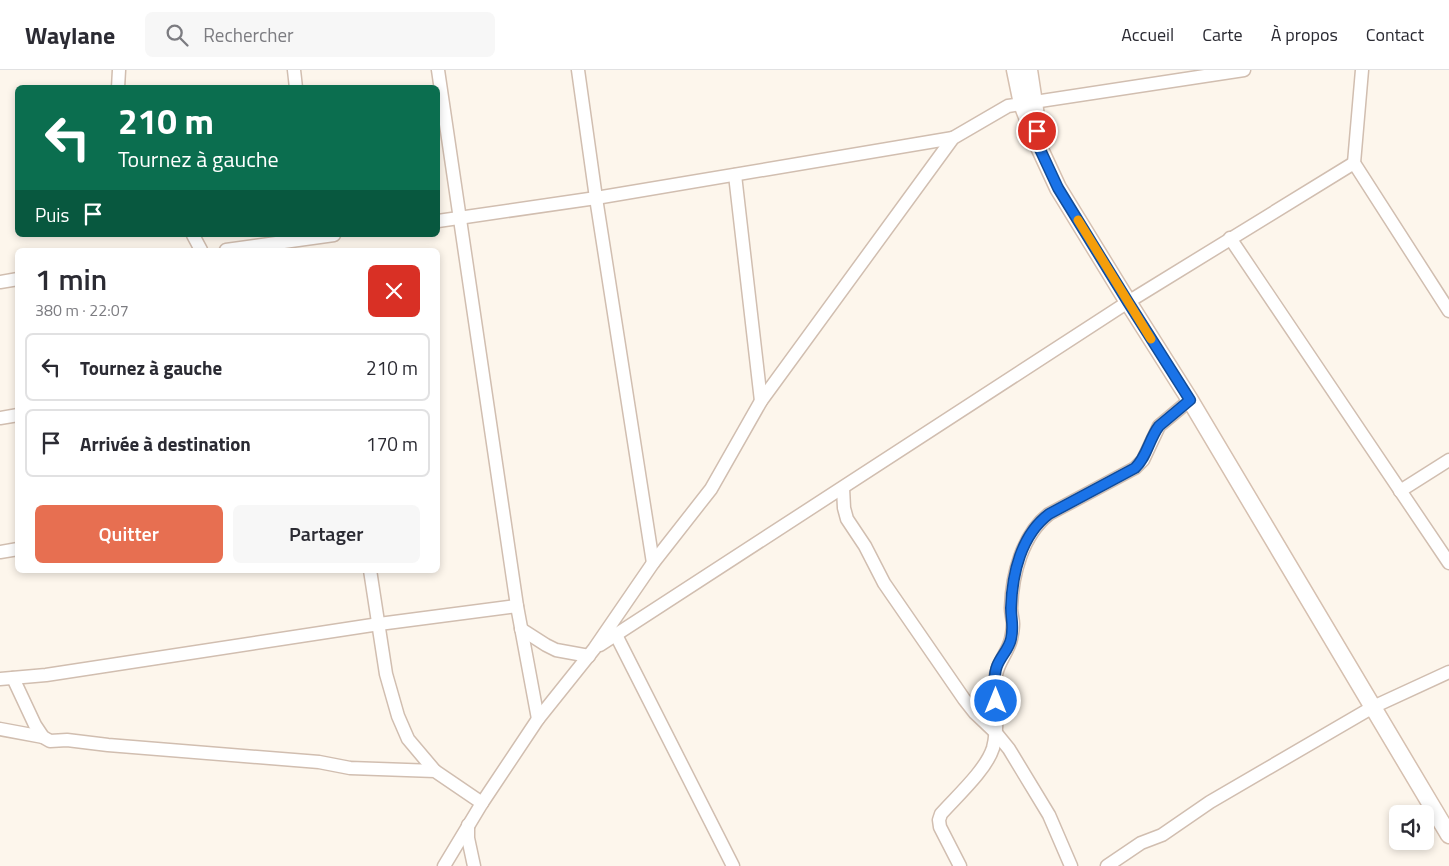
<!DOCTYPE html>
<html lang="fr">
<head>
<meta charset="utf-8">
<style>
	body { margin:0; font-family:"Titillium Web",sans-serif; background:#f7f7f7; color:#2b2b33; height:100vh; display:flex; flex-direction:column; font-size:19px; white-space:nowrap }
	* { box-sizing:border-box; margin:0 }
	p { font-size:16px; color:#7c7c81 }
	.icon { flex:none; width:28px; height:28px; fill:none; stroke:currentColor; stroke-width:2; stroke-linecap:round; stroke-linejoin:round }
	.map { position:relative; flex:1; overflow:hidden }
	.drawer { position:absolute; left:15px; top:178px; width:425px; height:325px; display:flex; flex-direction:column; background:#fff; border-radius:8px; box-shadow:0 2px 8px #0003 }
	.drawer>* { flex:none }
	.guide { position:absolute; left:15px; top:15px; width:425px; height:152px; border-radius:8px; box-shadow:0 2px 8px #0003; background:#0b6e4f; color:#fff; overflow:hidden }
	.controls { position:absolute; left:1389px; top:735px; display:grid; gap:10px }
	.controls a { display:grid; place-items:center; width:45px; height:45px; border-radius:8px; background:#fff; box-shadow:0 2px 8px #0003; font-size:25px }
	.pin { position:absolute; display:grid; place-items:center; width:42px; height:42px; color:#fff; margin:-21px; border:2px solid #fff; border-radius:50%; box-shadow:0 1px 5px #0007 }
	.me { position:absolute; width:55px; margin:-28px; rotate:0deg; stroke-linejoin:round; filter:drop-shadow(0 0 4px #0008) }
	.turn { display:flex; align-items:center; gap:18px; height:105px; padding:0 20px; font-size:22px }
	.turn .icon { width:65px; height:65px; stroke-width:2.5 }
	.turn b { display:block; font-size:35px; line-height:42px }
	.then { display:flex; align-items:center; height:48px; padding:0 20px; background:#0003; gap:10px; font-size:19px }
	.round { display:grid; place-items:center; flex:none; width:52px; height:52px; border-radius:8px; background:#f7f7f7 }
	.headline { display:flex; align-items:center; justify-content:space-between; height:85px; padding:0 20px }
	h1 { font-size:30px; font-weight:600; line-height:38px }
	.button { display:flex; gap:10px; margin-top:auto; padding:10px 20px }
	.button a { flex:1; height:58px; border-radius:8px; background:#e76f51; color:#fff; font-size:20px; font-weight:600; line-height:58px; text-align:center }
	.button a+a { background:#f7f7f7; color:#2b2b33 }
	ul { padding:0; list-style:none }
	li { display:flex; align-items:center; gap:15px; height:68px; margin:0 10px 8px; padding:0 10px; border:2px solid #e1e1e2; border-radius:8px }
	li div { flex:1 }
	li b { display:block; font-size:19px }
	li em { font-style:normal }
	header { display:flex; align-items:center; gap:30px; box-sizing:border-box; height:70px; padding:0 25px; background:#fff; border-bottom:1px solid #e1e1e2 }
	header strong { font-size:24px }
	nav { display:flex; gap:28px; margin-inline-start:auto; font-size:18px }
	.search { width:350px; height:45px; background:#f7f7f7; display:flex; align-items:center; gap:12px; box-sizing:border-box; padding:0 18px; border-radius:8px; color:#7c7c81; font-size:19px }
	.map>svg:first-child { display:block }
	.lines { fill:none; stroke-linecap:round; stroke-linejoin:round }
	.street-casing { stroke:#d1beb0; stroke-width:15 }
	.secondary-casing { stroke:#d6c0b0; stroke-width:19 }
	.street { stroke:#fff; stroke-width:12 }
	.secondary { stroke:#fff; stroke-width:16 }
	.route-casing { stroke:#114b97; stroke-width:12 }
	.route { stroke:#1a73e8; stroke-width:9 }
	.slow { stroke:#f59e0b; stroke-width:9 }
</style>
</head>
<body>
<header>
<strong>Waylane</strong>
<div class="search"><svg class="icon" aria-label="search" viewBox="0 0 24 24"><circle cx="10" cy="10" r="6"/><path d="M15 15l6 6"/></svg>Rechercher</div>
<nav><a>Accueil</a><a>Carte</a><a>À propos</a><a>Contact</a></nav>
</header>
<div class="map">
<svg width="1449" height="796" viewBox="0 0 1449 796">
	<rect width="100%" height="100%" fill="#fdf6ec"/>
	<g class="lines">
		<g class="street-casing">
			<g id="street">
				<polyline points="294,0 296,18"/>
				<polyline points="438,0 517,536 538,649"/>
				<polyline points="578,0 596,128 653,493"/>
				<polyline points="1362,0 1354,93 1449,241"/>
				<polyline points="118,18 119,0"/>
				<polyline points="735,105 761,331"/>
				<polyline points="438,151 596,128 953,68"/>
				<polyline points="193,165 201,180"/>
				<polyline points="1230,168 1449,493"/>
				<polyline points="226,180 334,165"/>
				<polyline points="0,212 18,209"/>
				<polyline points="0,348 18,345"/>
				<polyline points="843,418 844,438 847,449 865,476 884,513 964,629 975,643 996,663 1009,679 1049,745 1071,796"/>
				<polyline points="1400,421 1449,390"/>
				<polyline points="0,482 18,479"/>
				<polyline points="370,500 386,604 398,646 408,669 435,701"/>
				<polyline points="521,559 546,575 556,580 589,586"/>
				<polyline points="616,565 733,796"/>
				<polyline points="600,575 1128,232 1354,93"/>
				<polyline points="13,608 35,655 43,667 50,671 67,670 108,675 319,692 350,698 435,701 482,733"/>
				<polyline points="0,609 46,605 379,554 517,536"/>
				<polyline points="0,659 43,667"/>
				<polyline points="468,755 468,768 474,796"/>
				<polyline points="444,796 482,733 538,649 594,579 653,493 711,419 761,331 953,68 1008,36 1244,0"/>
				<path d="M960,796L940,757L939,750L941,744C957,726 986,700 993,678C999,657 995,627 996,605C998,592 1008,582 1011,569C1012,564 1013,559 1013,554C1013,549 1011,544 1011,538C1012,505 1022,465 1049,444L1135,398L1143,390L1159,356L1190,330"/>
				<polyline points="1107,796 1141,773 1162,765 1210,732 1373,637 1449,602"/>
			</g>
		</g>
		<g class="secondary-casing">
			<g id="secondary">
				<polyline points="1015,0 1022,34 1038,75 1058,118 1128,232 1190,330 1449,765"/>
				<polyline points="1029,0 1036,46 1037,58"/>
			</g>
		</g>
		<use href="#street" class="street"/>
		<use href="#secondary" class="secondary"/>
	</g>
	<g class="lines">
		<g class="route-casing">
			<path id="route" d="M996,631C995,620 993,606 997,596C1001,586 1009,579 1011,569C1014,556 1011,550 1011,538C1012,504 1021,465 1049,444L1135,398C1147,387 1149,369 1159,356L1190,330L1128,232L1058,118L1038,75L1037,61"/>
		</g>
		<use href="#route" class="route"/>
		<polyline class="slow" points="1078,150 1151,269"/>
	</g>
</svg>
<div class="controls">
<a><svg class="icon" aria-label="sound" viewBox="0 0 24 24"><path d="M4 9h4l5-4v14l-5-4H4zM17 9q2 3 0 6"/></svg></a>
</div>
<div class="pin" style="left:1037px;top:61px;background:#d93025"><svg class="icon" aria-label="arrive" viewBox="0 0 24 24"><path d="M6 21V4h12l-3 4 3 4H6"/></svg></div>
<svg class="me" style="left:996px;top:631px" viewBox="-20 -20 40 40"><circle r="17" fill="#1a73e8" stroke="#fff" stroke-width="3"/><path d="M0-11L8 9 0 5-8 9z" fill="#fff"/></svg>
<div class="guide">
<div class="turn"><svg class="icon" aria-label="left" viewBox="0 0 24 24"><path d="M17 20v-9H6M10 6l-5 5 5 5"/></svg><div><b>210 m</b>Tournez à gauche</div></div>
<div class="then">Puis<svg class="icon" aria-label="arrive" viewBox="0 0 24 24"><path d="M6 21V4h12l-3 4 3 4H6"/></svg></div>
</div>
<section class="drawer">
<div class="headline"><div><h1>1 min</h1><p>380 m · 22:07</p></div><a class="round" style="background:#d93025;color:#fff"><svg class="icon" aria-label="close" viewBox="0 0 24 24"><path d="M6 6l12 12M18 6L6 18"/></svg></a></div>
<ul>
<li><svg class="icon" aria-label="left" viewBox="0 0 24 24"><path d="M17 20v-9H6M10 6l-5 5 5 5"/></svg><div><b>Tournez à gauche</b></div><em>210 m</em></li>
<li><svg class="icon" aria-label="arrive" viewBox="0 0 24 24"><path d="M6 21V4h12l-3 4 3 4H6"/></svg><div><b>Arrivée à destination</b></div><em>170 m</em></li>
</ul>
<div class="button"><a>Quitter</a><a>Partager</a></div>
</section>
</div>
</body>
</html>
